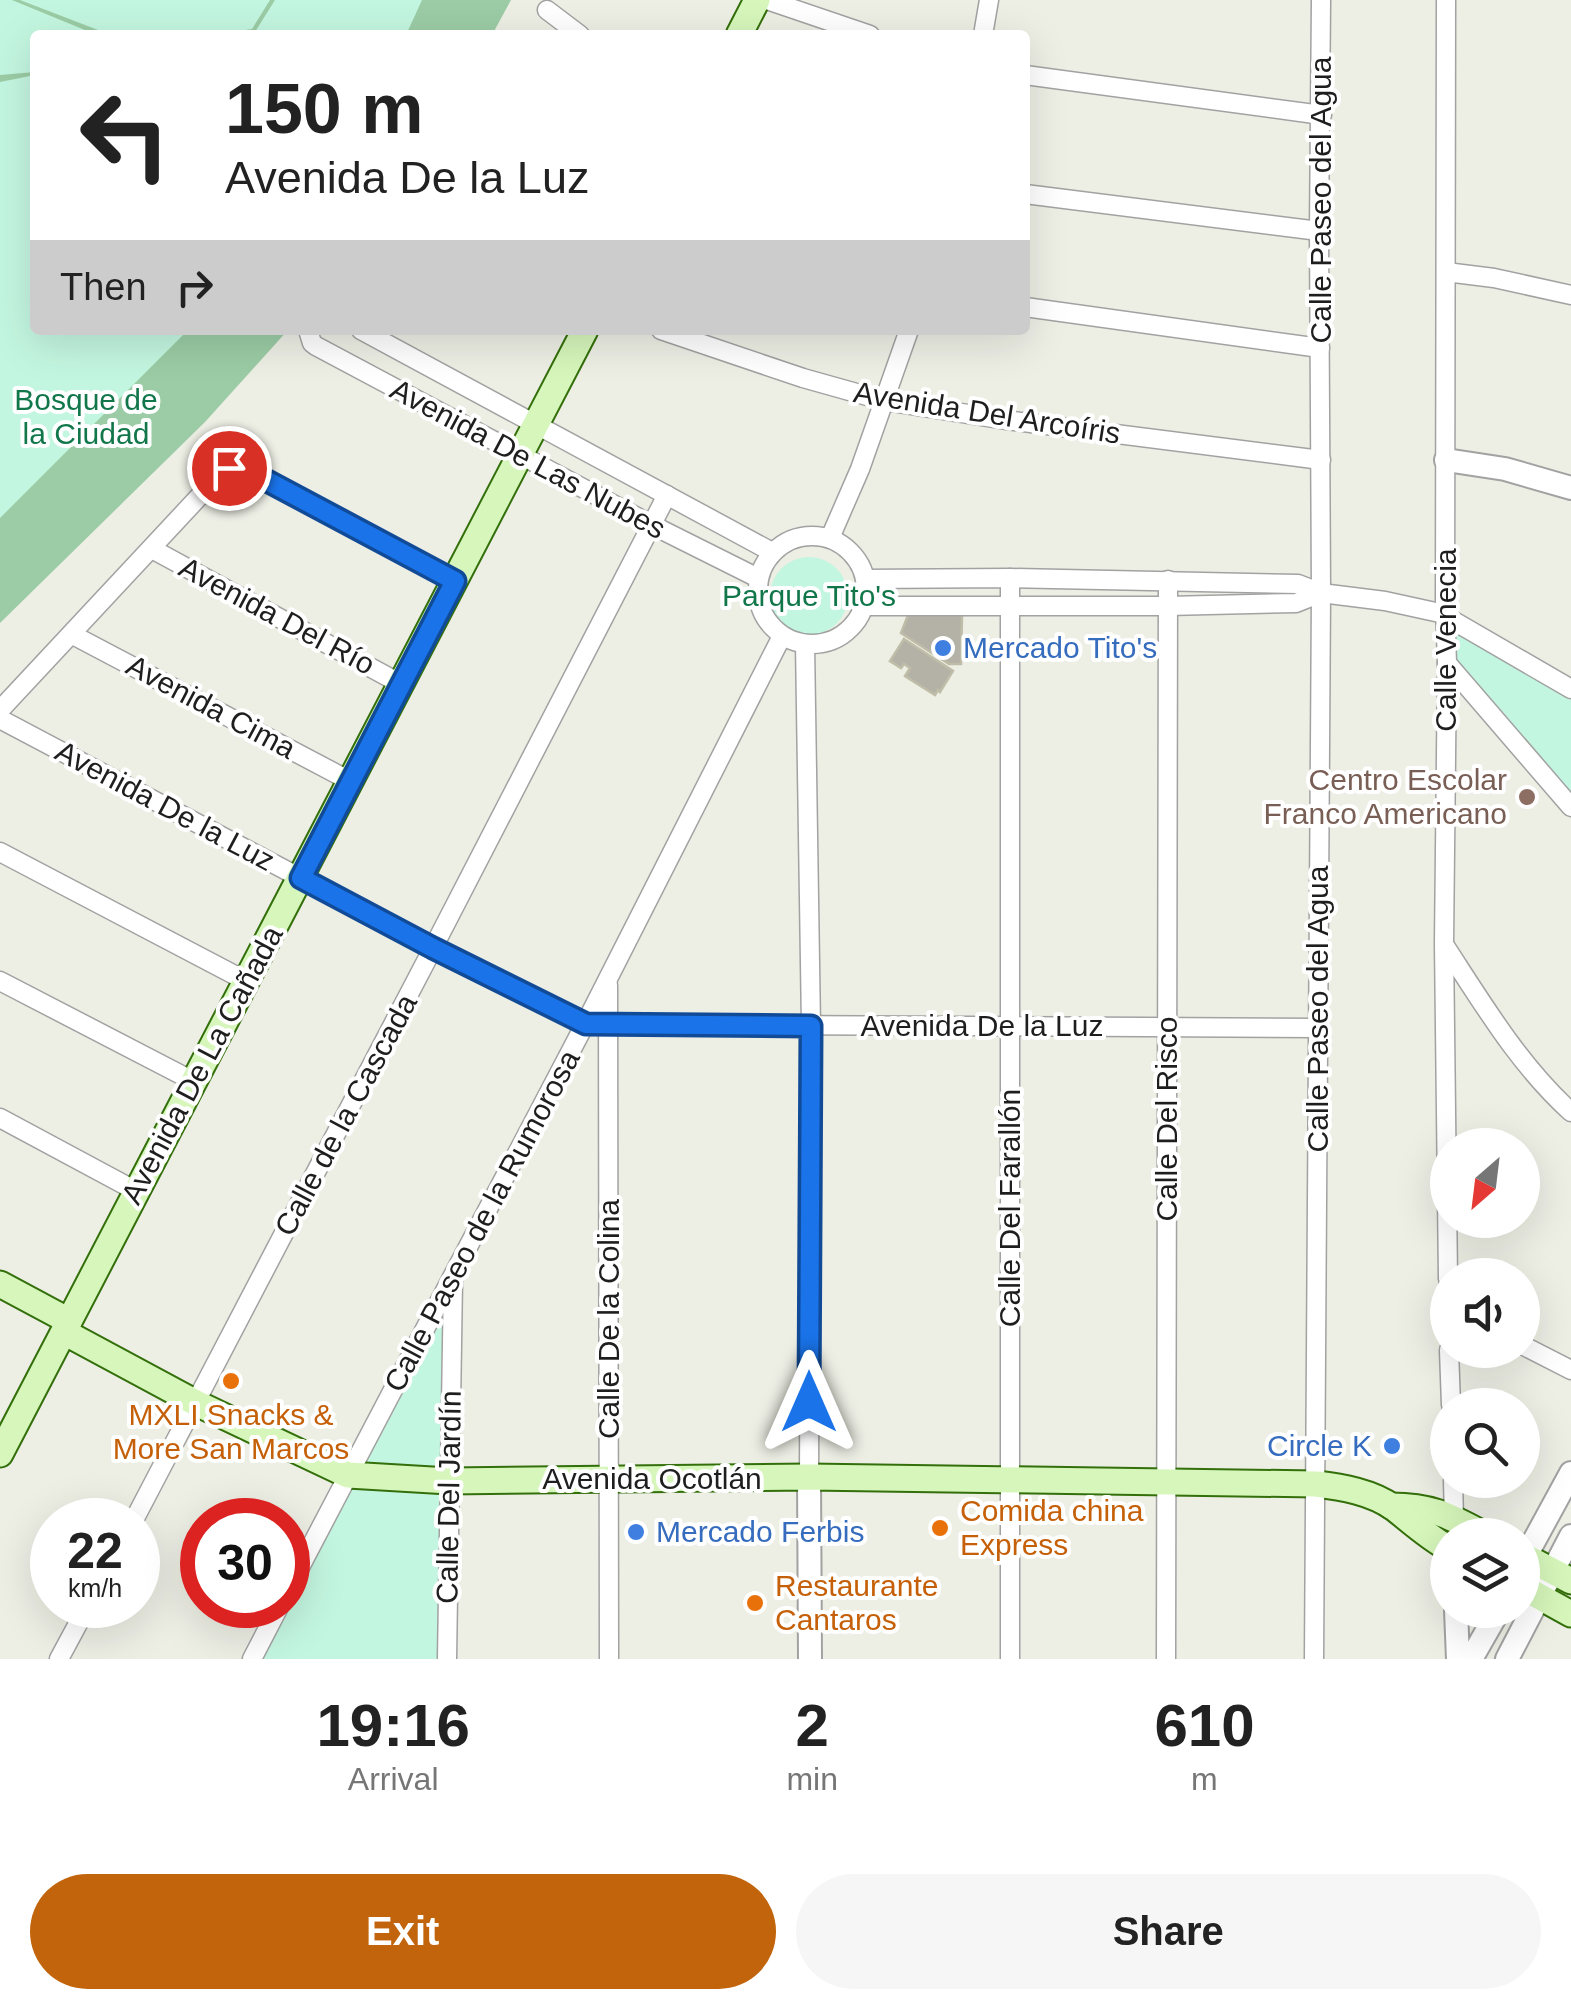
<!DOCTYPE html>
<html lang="en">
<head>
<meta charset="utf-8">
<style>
	body { margin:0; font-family:Helvetica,sans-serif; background:#f6f6f6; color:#222; height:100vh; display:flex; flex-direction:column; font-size:38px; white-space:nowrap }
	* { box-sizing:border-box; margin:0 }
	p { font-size:32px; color:#767676 }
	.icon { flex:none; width:55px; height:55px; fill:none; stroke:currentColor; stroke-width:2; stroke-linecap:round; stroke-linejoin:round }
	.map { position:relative; height:1659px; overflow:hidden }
	.side { display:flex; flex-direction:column; background:#fff; flex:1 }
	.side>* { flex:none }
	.banner { position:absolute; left:30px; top:30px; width:1000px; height:305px; border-radius:10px; box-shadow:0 10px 40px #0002; background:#fff; color:#222; overflow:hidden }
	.needle { width:65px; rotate:208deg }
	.buttons { position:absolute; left:1430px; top:1128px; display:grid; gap:20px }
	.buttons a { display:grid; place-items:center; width:110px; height:110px; border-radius:50%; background:#fff; box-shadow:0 10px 40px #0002; font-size:50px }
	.speed { position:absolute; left:30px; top:1498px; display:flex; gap:20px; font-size:50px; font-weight:700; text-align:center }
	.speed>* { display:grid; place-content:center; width:130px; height:130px; border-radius:50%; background:#fff; box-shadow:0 10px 40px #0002; line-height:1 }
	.speed small { font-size:25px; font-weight:400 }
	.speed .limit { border:15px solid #d22; background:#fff; color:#111 }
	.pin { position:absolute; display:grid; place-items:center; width:85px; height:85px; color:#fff; margin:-42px; border:5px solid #fff; border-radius:50%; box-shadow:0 2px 10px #0007 }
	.me { position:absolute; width:110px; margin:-55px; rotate:0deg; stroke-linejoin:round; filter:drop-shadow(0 0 8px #0008) }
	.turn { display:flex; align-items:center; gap:35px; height:210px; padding:0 30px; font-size:45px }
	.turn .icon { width:130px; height:130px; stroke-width:2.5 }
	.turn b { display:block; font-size:70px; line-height:85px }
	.then { display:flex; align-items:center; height:95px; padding:0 30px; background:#0003; gap:20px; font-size:38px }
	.eta { display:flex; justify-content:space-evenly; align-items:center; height:170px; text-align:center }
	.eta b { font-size:60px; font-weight:700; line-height:70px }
	.button { display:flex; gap:20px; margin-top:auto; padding:20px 30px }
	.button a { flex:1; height:115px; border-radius:60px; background:#c1640b; color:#fff; font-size:40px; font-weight:700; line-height:115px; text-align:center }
	.button a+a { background:#f6f6f6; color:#222 }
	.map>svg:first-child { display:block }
	.forest { fill:#9bcca5 }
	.park { fill:#c3f6e0 }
	.building { fill:#b4b2a7; stroke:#bfbda7; stroke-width:2.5 }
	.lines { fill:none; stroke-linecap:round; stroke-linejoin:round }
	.minor-casing { stroke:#a2a2a2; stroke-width:21 }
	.tertiary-casing { stroke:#a2a2a2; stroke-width:26 }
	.secondary-casing { stroke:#336f0a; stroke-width:29 }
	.minor { stroke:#fff; stroke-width:18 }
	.tertiary { stroke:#fff; stroke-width:22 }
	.secondary { stroke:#d6f6bb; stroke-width:25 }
	.route-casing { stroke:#114b97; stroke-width:25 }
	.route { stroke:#1a73e8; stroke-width:18 }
	.shop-dot { fill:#3f7fe0; stroke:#fff; stroke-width:4 }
	.education-dot { fill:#8d6e63; stroke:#fff; stroke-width:4 }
	.food-dot { fill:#e8710a; stroke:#fff; stroke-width:4 }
	.labels { text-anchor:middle; stroke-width:8; stroke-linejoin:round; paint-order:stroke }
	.street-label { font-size:30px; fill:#1e1e1e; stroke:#fff }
	.park-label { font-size:30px; fill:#11774b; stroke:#fff }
	.shop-label { font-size:30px; fill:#366cbe; stroke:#fff; text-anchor:start }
	.education-label { font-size:30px; fill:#785e54; stroke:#fff; text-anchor:end }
	.food-label { font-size:30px; fill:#c56008; stroke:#fff; text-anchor:start }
</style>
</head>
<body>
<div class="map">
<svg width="1571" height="1659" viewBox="0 0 1571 1659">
	<rect width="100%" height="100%" fill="#edeee4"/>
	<polygon class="forest" points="0,0 511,0 492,35 35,35 35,330 288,330 205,422 0,623"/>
	<g class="park">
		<polygon points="0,0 12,0 97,35 35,35 35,72 0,75"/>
		<polygon points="20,0 270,0 252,29 214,35 111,35"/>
		<polygon points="275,0 422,0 406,35 241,35 255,32"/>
		<polygon points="35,75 35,330 188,330 0,518 0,82"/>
		<circle cx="809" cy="596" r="39"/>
		<polygon points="1445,610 1571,687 1571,800 1445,653"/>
		<polygon points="443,1315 442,1465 350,1476 346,1488 448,1492 443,1659 252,1659 288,1605 288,1594 363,1450"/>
	</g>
	<g class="building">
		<polygon points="910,610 962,614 961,664 949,664 901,633"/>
		<polygon points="904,639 953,671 940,692 938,690 935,695 905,676 910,668 904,664 901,668 890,661"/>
	</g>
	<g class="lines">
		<g class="minor-casing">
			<g id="minor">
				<polyline points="767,0 870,35"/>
				<polyline points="1446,0 1445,608 1447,663 1444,944 1448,1279"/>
				<polyline points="547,10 580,35"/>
				<polyline points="983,35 989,0"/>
				<polyline points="1025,75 1322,115"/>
				<polyline points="1025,194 1319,231"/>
				<polyline points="1446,272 1494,278 1571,295"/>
				<polyline points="1025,307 1320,348"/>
				<polyline points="308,330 312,343 316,346 652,525 758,578"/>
				<polyline points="361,330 772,552"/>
				<polyline points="661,330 803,378 885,401 1006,420 1321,460"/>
				<circle cx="812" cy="590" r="54"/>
				<polyline points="830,538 860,469 909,330"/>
				<polyline points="152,549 401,684"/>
				<polyline points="865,579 1010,578 1298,584 1321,593 1385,601 1440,613 1571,689"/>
				<polyline points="864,606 1167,606 1296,603 1321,593"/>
				<polyline points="71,634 350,781"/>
				<polyline points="805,644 811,1026 809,1477"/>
				<polyline points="1447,663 1571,807"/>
				<polyline points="0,710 223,471 238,467 245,469 455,581"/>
				<polyline points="0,719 433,948 585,1024 1318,1028"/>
				<polyline points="0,852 246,981"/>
				<path d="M1445,946C1483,1004 1519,1065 1571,1112"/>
				<polyline points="0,981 193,1081"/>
				<polyline points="608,985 609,1659"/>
				<polyline points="0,1118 136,1191"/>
				<polyline points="1522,1345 1571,1370"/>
				<polyline points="1449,1350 1451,1405"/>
				<polyline points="1453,1480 1454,1519"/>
				<polyline points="134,1520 433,948 667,495"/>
				<polyline points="288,1590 585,1024 782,636"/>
				<polyline points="59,1659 88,1605"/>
				<polyline points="252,1659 280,1605"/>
				<polyline points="447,1659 453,1280"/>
				<polyline points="1010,1659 1010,578"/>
				<polyline points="1166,1659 1168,580"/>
				<polyline points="1314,1659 1321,593 1319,231 1321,0"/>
			</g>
		</g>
		<g class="tertiary-casing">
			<g id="tertiary">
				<polyline points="1446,460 1505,469 1571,488"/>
				<polyline points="809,1477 810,1659"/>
				<polyline points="1522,1563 1571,1473"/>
				<polyline points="1456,1610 1458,1659"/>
				<polyline points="1471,1659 1499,1610"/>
				<polyline points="1507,1659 1571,1536"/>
			</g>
		</g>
		<g class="secondary-casing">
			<g id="secondary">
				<polyline points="739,35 757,0"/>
				<polyline points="0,1284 69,1321"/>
				<path d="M64,1332L196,1403L348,1475L449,1481L809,1477L1316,1484C1342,1487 1372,1492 1394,1508C1412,1522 1428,1537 1448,1548"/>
				<polyline points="0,1454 585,330"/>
				<path d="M1391,1506C1433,1506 1449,1516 1485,1535"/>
				<polyline points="1522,1555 1571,1581"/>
				<polyline points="1522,1587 1571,1614"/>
			</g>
		</g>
		<use href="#minor" class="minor"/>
		<use href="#tertiary" class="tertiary"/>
		<use href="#secondary" class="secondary"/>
	</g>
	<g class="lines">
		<g class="route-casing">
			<polyline id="route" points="229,468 245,469 455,581 301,878 433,948 586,1024 811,1026 809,1402"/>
		</g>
		<use href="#route" class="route"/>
	</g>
	<g class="shop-dot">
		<circle cx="943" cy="648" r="10"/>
		<circle cx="1392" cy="1446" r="10"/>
		<circle cx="636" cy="1532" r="10"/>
	</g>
	<circle class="education-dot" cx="1527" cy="797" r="10"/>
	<g class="food-dot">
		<circle cx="231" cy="1381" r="10"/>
		<circle cx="940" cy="1528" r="10"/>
		<circle cx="755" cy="1603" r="10"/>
	</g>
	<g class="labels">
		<g class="street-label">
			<text transform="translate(1321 200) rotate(-90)" y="10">Calle Paseo del Agua</text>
			<text transform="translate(987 413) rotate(9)" y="10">Avenida Del Arcoíris</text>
			<text transform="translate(528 459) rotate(28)" y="10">Avenida De Las Nubes</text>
			<text transform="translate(277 616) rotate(28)" y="10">Avenida Del Río</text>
			<text transform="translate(1446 640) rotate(-90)" y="10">Calle Venecia</text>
			<text transform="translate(211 707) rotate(28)" y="10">Avenida Cima</text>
			<text transform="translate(165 806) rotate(28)" y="10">Avenida De la Luz</text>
			<text transform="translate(1318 1009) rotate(-90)" y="10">Calle Paseo del Agua</text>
			<text x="982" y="1036">Avenida De la Luz</text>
			<text transform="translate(202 1065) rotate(-62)" y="10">Avenida De La Cañada</text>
			<text transform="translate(346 1115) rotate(-62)" y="10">Calle de la Cascada</text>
			<text transform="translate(1167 1119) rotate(-90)" y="10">Calle Del Risco</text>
			<text transform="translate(1010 1208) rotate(-90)" y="10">Calle Del Farallón</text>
			<text transform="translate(482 1221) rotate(-62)" y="10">Calle Paseo de la Rumorosa</text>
			<text transform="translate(609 1319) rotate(-90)" y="10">Calle De la Colina</text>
			<text x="652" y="1489">Avenida Ocotlán</text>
			<text transform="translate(449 1497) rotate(-89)" y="10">Calle Del Jardín</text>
		</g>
		<g class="park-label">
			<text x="86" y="410">Bosque de<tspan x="86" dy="34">la Ciudad</tspan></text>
			<text x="809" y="606">Parque Tito's</text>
		</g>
		<g class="shop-label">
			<text x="963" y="658">Mercado Tito's</text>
			<text x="1372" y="1456" text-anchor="end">Circle K</text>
			<text x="656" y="1542">Mercado Ferbis</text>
		</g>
		<g class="education-label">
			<text x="1507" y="790">Centro Escolar<tspan x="1507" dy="34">Franco Americano</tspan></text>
		</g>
		<g class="food-label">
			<text x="231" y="1425" text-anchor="middle">MXLI Snacks &amp;<tspan x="231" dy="34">More San Marcos</tspan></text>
			<text x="960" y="1521">Comida china<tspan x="960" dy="34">Express</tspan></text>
			<text x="775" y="1596">Restaurante<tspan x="775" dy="34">Cantaros</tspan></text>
		</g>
	</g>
</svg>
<div class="buttons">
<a><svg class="needle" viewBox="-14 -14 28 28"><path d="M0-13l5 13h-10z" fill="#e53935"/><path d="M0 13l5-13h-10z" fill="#767676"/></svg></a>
<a><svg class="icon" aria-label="sound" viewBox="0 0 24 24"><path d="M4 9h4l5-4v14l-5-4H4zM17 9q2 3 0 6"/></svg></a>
<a><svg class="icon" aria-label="search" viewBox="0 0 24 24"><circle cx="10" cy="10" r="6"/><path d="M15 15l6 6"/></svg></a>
<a><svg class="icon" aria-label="layers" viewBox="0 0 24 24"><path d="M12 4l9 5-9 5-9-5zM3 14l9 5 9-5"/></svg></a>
</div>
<div class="speed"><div>22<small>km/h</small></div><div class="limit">30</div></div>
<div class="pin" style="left:229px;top:468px;background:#d93025"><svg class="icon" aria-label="arrive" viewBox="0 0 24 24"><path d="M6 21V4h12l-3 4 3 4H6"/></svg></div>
<svg class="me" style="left:809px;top:1402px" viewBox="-20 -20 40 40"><path d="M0-17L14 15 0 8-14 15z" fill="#1a73e8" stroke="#fff" stroke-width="4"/></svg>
<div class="banner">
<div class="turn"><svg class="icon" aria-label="left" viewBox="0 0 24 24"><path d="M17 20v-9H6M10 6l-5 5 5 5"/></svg><div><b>150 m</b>Avenida De la Luz</div></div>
<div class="then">Then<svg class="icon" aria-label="right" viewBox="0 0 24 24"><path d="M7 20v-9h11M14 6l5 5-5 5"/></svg></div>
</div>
</div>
<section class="side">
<div class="eta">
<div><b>19:16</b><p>Arrival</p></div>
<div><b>2</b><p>min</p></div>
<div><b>610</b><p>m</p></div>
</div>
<div class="button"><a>Exit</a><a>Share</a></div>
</section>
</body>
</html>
